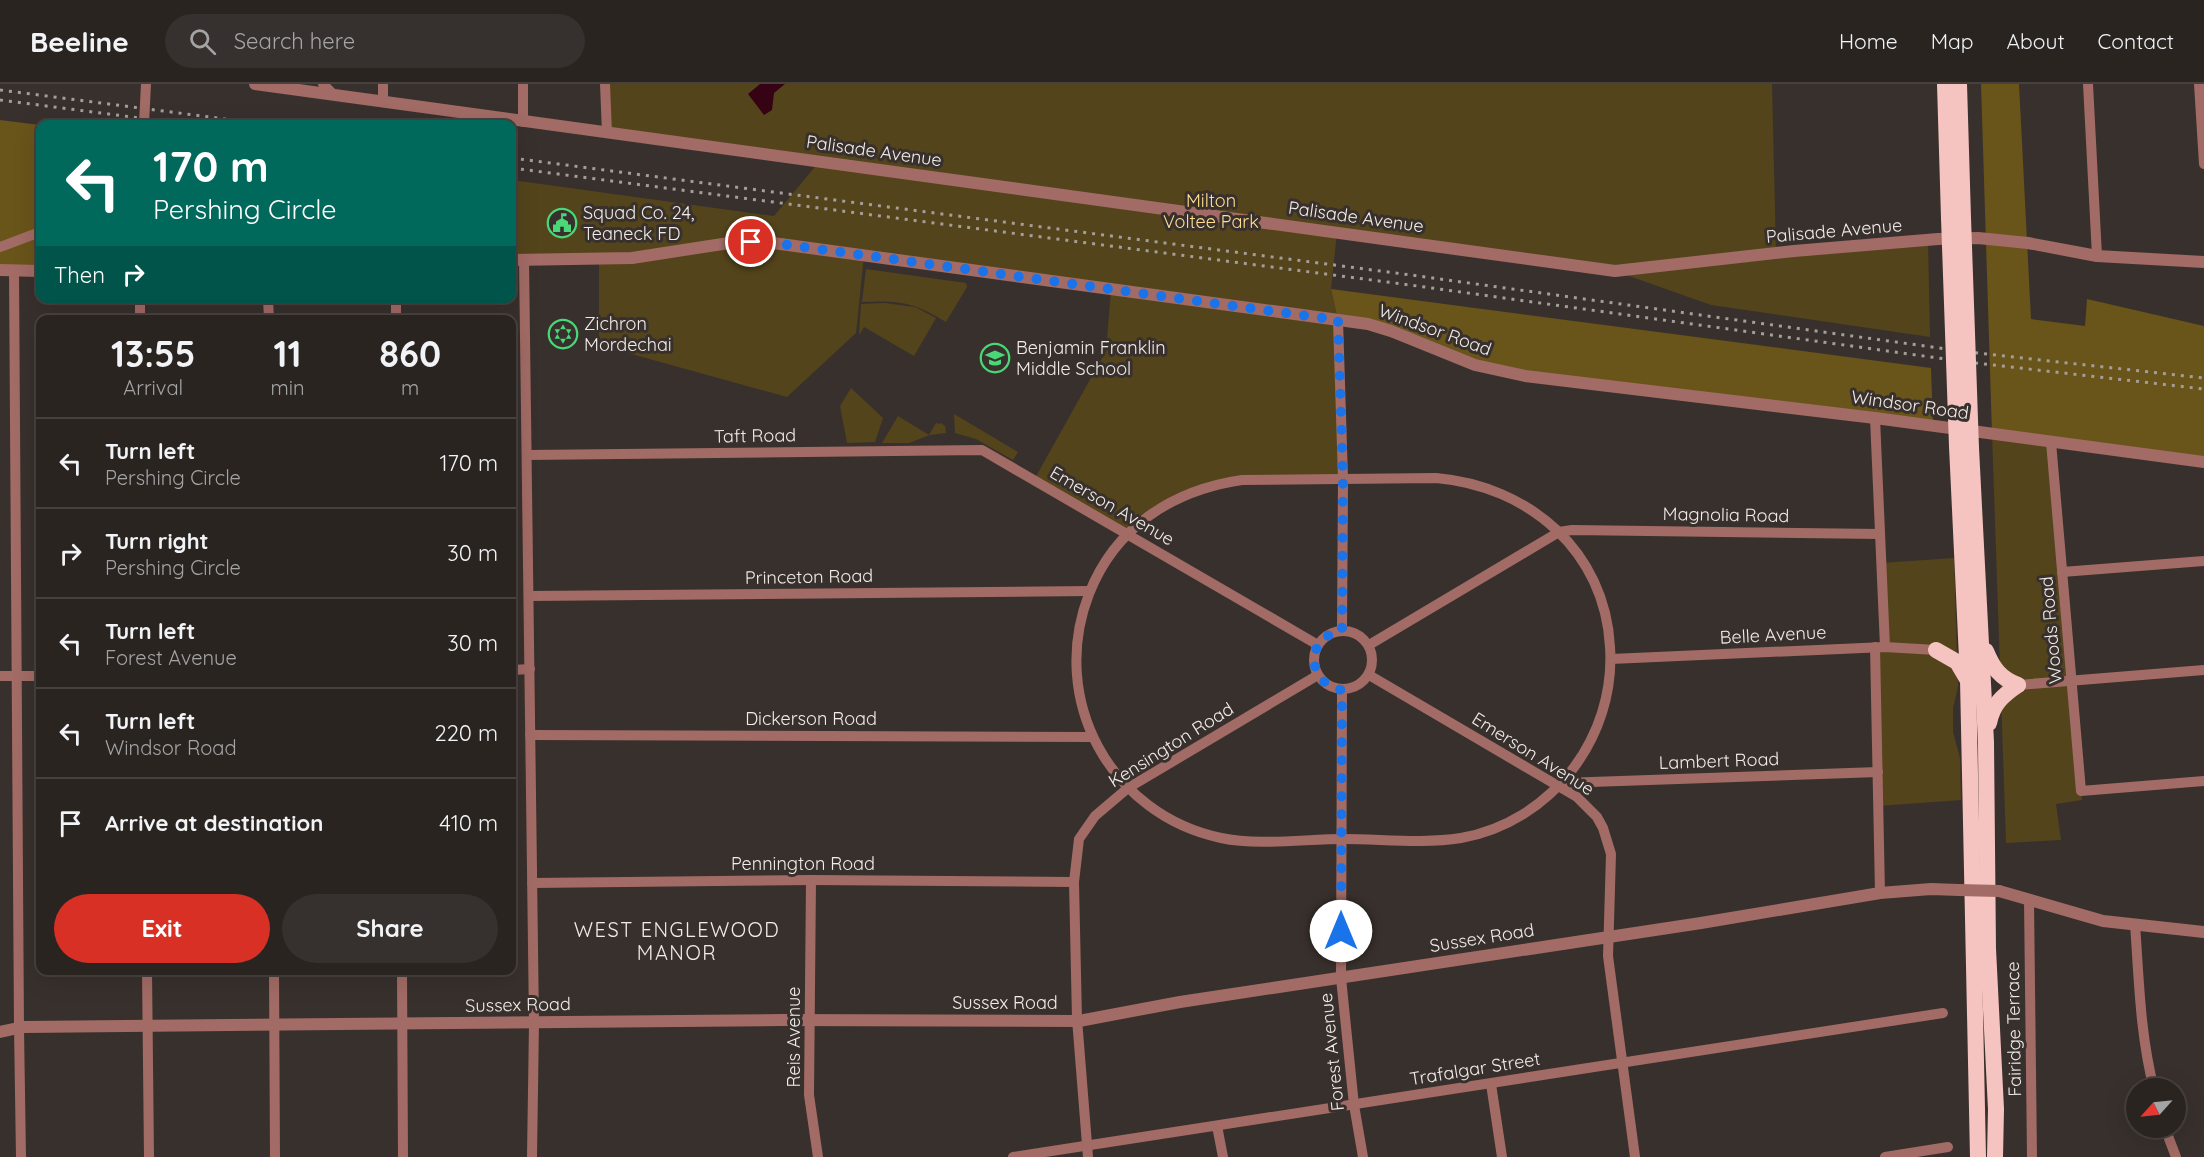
<!DOCTYPE html>
<html lang="en">
<head>
<meta charset="utf-8">
<style>
	body { margin:0; font-family:Quicksand,sans-serif; background:#36302e; color:#f1f3f6; height:100vh; display:flex; flex-direction:column; font-size:22px; white-space:nowrap }
	* { box-sizing:border-box; margin:0 }
	p { font-size:20px; color:#a5a4a5 }
	.icon { flex:none; width:33px; height:33px; fill:none; stroke:currentColor; stroke-width:2; stroke-linecap:round; stroke-linejoin:round }
	.map { position:relative; flex:1; overflow:hidden }
	.panel { position:absolute; left:36px; top:231px; width:480px; height:660px; display:flex; flex-direction:column; background:#2a2421; border-radius:12px; box-shadow:0 6px 24px #0002,0 0 0 2px #46413f }
	.panel>* { flex:none }
	.top-card { position:absolute; left:36px; top:36px; width:480px; height:183px; border-radius:12px; box-shadow:0 6px 24px #0002,0 0 0 2px #46413f; background:#00695c; color:#fff; overflow:hidden }
	.needle { width:39px; rotate:243deg }
	.buttons { position:absolute; left:2126px; top:994px; display:grid; gap:12px }
	.buttons a { display:grid; place-items:center; width:60px; height:60px; border-radius:50%; background:#2a2421; box-shadow:0 6px 24px #0002,0 0 0 2px #46413f; font-size:30px }
	.pin { position:absolute; display:grid; place-items:center; width:51px; height:51px; color:#fff; margin:-26px; border:3px solid #fff; border-radius:50%; box-shadow:0 2px 6px #0007 }
	.me { position:absolute; width:66px; margin:-33px; rotate:0deg; stroke-linejoin:round; filter:drop-shadow(0 0 4px #0008) }
	.turn { display:flex; align-items:center; gap:21px; height:126px; padding:0 18px; font-size:27px }
	.turn .icon { width:78px; height:78px; stroke-width:2.5 }
	.turn b { display:block; font-size:42px; line-height:51px }
	.then { display:flex; align-items:center; height:57px; padding:0 18px; background:#0003; gap:12px; font-size:22px }
	.eta { display:flex; justify-content:space-evenly; align-items:center; height:102px; text-align:center }
	.eta b { font-size:36px; font-weight:700; line-height:42px }
	.cta { display:flex; gap:12px; margin-top:auto; padding:12px 18px }
	.cta a { flex:1; height:69px; border-radius:36px; background:#d93025; color:#fff; font-size:24px; font-weight:700; line-height:69px; text-align:center }
	.cta a+a { background:#36302e; color:#f1f3f6 }
	ul { padding:0; list-style:none }
	li { display:flex; align-items:center; gap:18px; height:90px; padding:0 18px; border-top:2px solid #46413f }
	li div { flex:1 }
	li b { display:block; font-size:22px }
	li em { font-style:normal }
	header { display:flex; align-items:center; gap:36px; box-sizing:border-box; height:84px; padding:0 30px; background:#2a2421; border-bottom:2px solid #46413f }
	header strong { font-size:28px }
	nav { display:flex; gap:33px; margin-inline-start:auto; font-size:21px }
	.search { width:420px; height:54px; background:#36302e; display:flex; align-items:center; gap:15px; box-sizing:border-box; padding:0 21px; border-radius:33px; color:#a5a4a5; font-size:22px }
	.map>svg:first-child { display:block }
	.green { fill:#53441b }
	.forest { fill:#69541a }
	.water { fill:#350314 }
	.lines { fill:none; stroke-linecap:round; stroke-linejoin:round }
	.minor { stroke:#a26b65; stroke-width:10 }
	.tertiary { stroke:#a26b65; stroke-width:12 }
	.trunk { stroke:#f6c4c0; stroke-width:16 }
	.rail { stroke:#a49d9a; stroke-width:3; stroke-dasharray:3 6; stroke-linecap:butt }
	.minor-bridge { stroke:#a26b65; stroke-width:10 }
	.tertiary-bridge { stroke:#a26b65; stroke-width:12 }
	.trunk-bridge { stroke:#f6c4c0; stroke-width:16 }
	.route { stroke:#1a73e8; stroke-width:10; stroke-dasharray:0 18 }
	.labels { text-anchor:middle; stroke-width:6; stroke-linejoin:round; paint-order:stroke }
	.street-label { font-size:18px; fill:#f1ece9; stroke:#38302c }
	.park-label { font-size:18px; fill:#ffdf90; stroke:#38302c }
	.poi-label { font-size:18px; fill:#f1ece9; stroke:#38302c; text-anchor:start }
	.neighbourhood-label { font-size:20px; letter-spacing:1.5px; fill:#f1ece9; stroke:#38302c }
</style>
</head>
<body>
<header>
<strong>Beeline</strong>
<div class="search"><svg class="icon" aria-label="search" viewBox="0 0 24 24"><circle cx="10" cy="10" r="6"/><path d="M15 15l6 6"/></svg>Search here</div>
<nav><a>Home</a><a>Map</a><a>About</a><a>Contact</a></nav>
</header>
<div class="map">
<svg width="2204" height="1073" viewBox="0 0 2204 1073">
	<rect width="100%" height="100%" fill="#38302c"/>
	<g class="green">
		<polygon points="605,0 1772,0 1776,169 1928,156 1930,253 1711,221 1615,187 1337,148 1331,205 1338,236 1343,395 1242,396 1202,404 1127,450 1034,396 1106,267 1111,206 864,171 856,249 787,313 599,261 599,176 512,176 512,96 774,132 819,78 607,49"/>
		<path d="M866,185L966,199L967,203L946,238C914,218 899,216 862,218Z"/>
		<polygon points="885,219 915,223 936,234 914,272 864,243 859,251 861,220"/>
		<polygon points="851,304 883,334 875,358 847,359 840,322"/>
		<polygon points="954,330 1018,368 1013,376 976,355 955,349"/>
		<polygon points="898,332 929,351 936,339 940,340 941,339 945,342 946,349 930,351 909,359 882,359"/>
		<polygon points="1992,350 2051,358 2082,716 2056,720 2061,756 2006,759"/>
		<polygon points="1954,474 1958,603 1953,624 1953,648 1960,674 1961,716 1878,722 1875,563 1885,563 1881,479"/>
	</g>
	<g class="forest">
		<polygon points="1981,0 2019,0 2031,235 2085,242 2087,215 2204,242 2204,378 1992,350"/>
		<polygon points="0,36 40,41 40,187 0,186"/>
		<polygon points="1331,205 1931,284 1933,342 1612,303 1452,273 1338,236"/>
	</g>
	<polygon class="water" points="760,0 785,0 774,9 772,26 764,31 748,10"/>
	<g class="lines">
		<g class="minor">
			<polyline points="323,0 334,11"/>
			<polyline points="383,0 383,17"/>
			<polyline points="523,0 523,38"/>
			<polyline points="605,0 607,49"/>
			<polyline points="2088,0 2097,172"/>
			<polyline points="2199,0 2204,80"/>
			<polyline points="0,163 40,148"/>
			<polyline points="524,176 534,939 532,1073"/>
			<polyline points="14,186 19,944 21,1073"/>
			<polyline points="140,214 140,236"/>
			<polyline points="268,214 269,236"/>
			<polyline points="396,214 396,236"/>
			<polyline points="1338,236 1343,395 1342,547"/>
			<polyline points="1875,334 1885,563"/>
			<polyline points="2051,358 2081,707 2204,697"/>
			<polyline points="527,371 982,366 1318,561"/>
			<path d="M1436,394C1529,402 1605,467 1610,563C1616,654 1551,738 1461,754C1423,760 1382,755 1344,755C1305,755 1259,762 1221,754C1111,731 1048,616 1089,510C1115,443 1173,406 1242,396Z"/>
			<polyline points="2062,488 2204,477"/>
			<polyline points="529,512 1090,507"/>
			<circle cx="1343" cy="576" r="29"/>
			<polyline points="1369,561 1559,448 1572,446 1880,450"/>
			<polyline points="1875,563 1880,809"/>
			<polyline points="1611,575 1885,563 1936,566"/>
			<polyline points="512,586 530,585"/>
			<polyline points="1369,591 1577,713 1597,733 1603,744 1611,770 1608,872 1635,1073"/>
			<polyline points="0,592 40,592"/>
			<polyline points="2018,601 2204,586"/>
			<polyline points="1342,606 1341,894 1354,1021 1363,1073"/>
			<polyline points="530,651 1092,653"/>
			<polyline points="1562,699 1878,688"/>
			<polyline points="811,796 809,1011 818,1073"/>
			<polyline points="532,799 811,796 1074,798"/>
			<polyline points="2029,816 2032,1073"/>
			<path d="M2135,840C2139,895 2140,951 2154,1005"/>
			<polyline points="147,886 149,1073"/>
			<polyline points="274,886 275,1073"/>
			<polyline points="402,886 403,1073"/>
			<polyline points="1491,1000 1502,1073"/>
			<polyline points="1217,1042 1223,1073"/>
			<polyline points="2165,1044 2176,1073"/>
			<polyline points="1013,1073 1943,929"/>
			<polyline points="1088,1073 1077,935 1074,798 1079,755 1095,732 1128,704 1318,591"/>
			<polyline points="1885,1073 1948,1063"/>
		</g>
		<g class="tertiary">
			<polyline points="255,0 1615,187 1794,167 1938,155 1978,154 2028,159 2097,172 2204,178"/>
			<polyline points="512,176 632,174 729,159 773,159 1368,240 1391,247 1475,281 1525,292 1875,334 2204,378"/>
			<polyline points="0,186 40,187"/>
			<polyline points="1999,807 2103,837 2204,848"/>
			<polyline points="0,948 23,943 783,936 1079,937 1180,918 1701,839 1880,809 1931,805 1959,806"/>
		</g>
		<g class="trunk">
			<polyline points="1945,0 1949,134"/>
			<polyline points="1959,0 1963,134"/>
			<polyline points="1957,362 1968,595 1978,1073"/>
			<polyline points="1971,364 1986,658 1988,865 1996,1025 1995,1073"/>
			<polyline points="1936,566 1957,578 1967,595"/>
			<path d="M1986,567C1993,584 2000,594 2018,601"/>
			<path d="M1989,639C1993,620 2002,612 2018,601"/>
		</g>
		<g class="rail">
			<polyline points="0,6 264,40"/>
			<polyline points="0,16 186,40"/>
			<polyline points="512,74 1411,191 1968,268 2204,294"/>
			<polyline points="512,84 1410,201 1967,278 2204,305"/>
		</g>
		<polyline class="minor-bridge" points="144,40 146,0"/>
		<polyline class="tertiary-bridge" points="1959,806 1999,807"/>
		<g class="trunk-bridge">
			<polyline points="1949,134 1957,362"/>
			<polyline points="1963,134 1971,364"/>
		</g>
	</g>
	<g class="lines">
		<path class="route" d="M751,158L773,159C961,184 1149,211 1338,236L1343,395L1342,547C1305,552 1305,599 1342,606L1341,847"/>
	</g>
	<defs>
		<g id="civic-ring" transform="scale(1.5)"><circle r="9.5" fill="#38302c" stroke="#49d778" stroke-width="1.5"/><path d="M-.6-6.5H3V-4.5H.6V-3L4-1V1h2V6H-6V1h2V-1L-.6-3ZM-1.2 2.5V6h2.4V2.5Z" fill="#49d778"/></g>
		<g id="synagogue-ring" transform="scale(1.5)"><circle r="9.5" fill="#38302c" stroke="#49d778" stroke-width="1.5"/><path d="M0-6.5L5.6 3.2H-5.6ZM0 6.5L5.6-3.2H-5.6Z" fill="#49d778"/></g>
		<g id="school-ring" transform="scale(1.5)"><circle r="9.5" fill="#38302c" stroke="#49d778" stroke-width="1.5"/><path d="M0-5L7-2L0 1L-7-2ZM-4 1L0 2.5L4 1V4Q0 6-4 4Z" fill="#49d778"/></g>
	</defs>
	<g fill-rule="evenodd">
		<use href="#civic-ring" x="562" y="139"/>
		<use href="#synagogue-ring" x="563" y="250"/>
		<use href="#school-ring" x="995" y="274"/>
	</g>
	<g class="labels">
		<g class="street-label">
			<text transform="translate(874 67) rotate(8)" y="6">Palisade Avenue</text>
			<text transform="translate(1356 133) rotate(8)" y="6">Palisade Avenue</text>
			<text transform="translate(1834 147) rotate(-5)" y="6">Palisade Avenue</text>
			<text transform="translate(1435 246) rotate(20)" y="6">Windsor Road</text>
			<text transform="translate(1910 321) rotate(8)" y="6">Windsor Road</text>
			<text transform="translate(755 352) rotate(-1)" y="6">Taft Road</text>
			<text transform="translate(1112 422) rotate(30)" y="6">Emerson Avenue</text>
			<text transform="translate(1726 431) rotate(1)" y="6">Magnolia Road</text>
			<text transform="translate(809 493) rotate(-1)" y="6">Princeton Road</text>
			<text transform="translate(2051 546) rotate(-95)" y="6">Woods Road</text>
			<text transform="translate(1773 551) rotate(-3)" y="6">Belle Avenue</text>
			<text x="811" y="641">Dickerson Road</text>
			<text transform="translate(1171 661) rotate(-32)" y="6">Kensington Road</text>
			<text transform="translate(1533 670) rotate(32)" y="6">Emerson Avenue</text>
			<text transform="translate(1719 677) rotate(-2)" y="6">Lambert Road</text>
			<text x="803" y="786">Pennington Road</text>
			<text transform="translate(1482 854) rotate(-9)" y="6">Sussex Road</text>
			<text x="1005" y="925">Sussex Road</text>
			<text transform="translate(518 921) rotate(-1)" y="6">Sussex Road</text>
			<text transform="translate(2014 945) rotate(-91)" y="6">Fairidge Terrace</text>
			<text transform="translate(794 953) rotate(-90)" y="6">Reis Avenue</text>
			<text transform="translate(1332 968) rotate(-96)" y="6">Forest Avenue</text>
			<text transform="translate(1475 985) rotate(-9)" y="6">Trafalgar Street</text>
		</g>
		<g class="park-label">
			<text x="1211" y="123">Milton<tspan x="1211" dy="21">Voltee Park</tspan></text>
		</g>
		<g class="poi-label">
			<text x="583" y="135">Squad Co. 24,<tspan x="583" dy="21">Teaneck FD</tspan></text>
			<text x="584" y="246">Zichron<tspan x="584" dy="21">Mordechai</tspan></text>
			<text x="1016" y="270">Benjamin Franklin<tspan x="1016" dy="21">Middle School</tspan></text>
		</g>
		<g class="neighbourhood-label">
			<text x="677" y="853">WEST ENGLEWOOD<tspan x="677" dy="23">MANOR</tspan></text>
		</g>
	</g>
</svg>
<div class="buttons">
<a><svg class="needle" viewBox="-14 -14 28 28"><path d="M0-13l5 13h-10z" fill="#e53935"/><path d="M0 13l5-13h-10z" fill="#a5a4a5"/></svg></a>
</div>
<div class="pin" style="left:751px;top:158px;background:#d93025"><svg class="icon" aria-label="arrive" viewBox="0 0 24 24"><path d="M6 21V4h12l-3 4 3 4H6"/></svg></div>
<svg class="me" style="left:1341px;top:847px" viewBox="-20 -20 40 40"><circle r="19" fill="#fff"/><path d="M0-13L10 11 0 6-10 11z" fill="#1a73e8"/></svg>
<div class="top-card">
<div class="turn"><svg class="icon" aria-label="left" viewBox="0 0 24 24"><path d="M17 20v-9H6M10 6l-5 5 5 5"/></svg><div><b>170 m</b>Pershing Circle</div></div>
<div class="then">Then<svg class="icon" aria-label="right" viewBox="0 0 24 24"><path d="M7 20v-9h11M14 6l5 5-5 5"/></svg></div>
</div>
<section class="panel">
<div class="eta">
<div><b>13:55</b><p>Arrival</p></div>
<div><b>11</b><p>min</p></div>
<div><b>860</b><p>m</p></div>
</div>
<ul>
<li><svg class="icon" aria-label="left" viewBox="0 0 24 24"><path d="M17 20v-9H6M10 6l-5 5 5 5"/></svg><div><b>Turn left</b><p>Pershing Circle</p></div><em>170 m</em></li>
<li><svg class="icon" aria-label="right" viewBox="0 0 24 24"><path d="M7 20v-9h11M14 6l5 5-5 5"/></svg><div><b>Turn right</b><p>Pershing Circle</p></div><em>30 m</em></li>
<li><svg class="icon" aria-label="left" viewBox="0 0 24 24"><path d="M17 20v-9H6M10 6l-5 5 5 5"/></svg><div><b>Turn left</b><p>Forest Avenue</p></div><em>30 m</em></li>
<li><svg class="icon" aria-label="left" viewBox="0 0 24 24"><path d="M17 20v-9H6M10 6l-5 5 5 5"/></svg><div><b>Turn left</b><p>Windsor Road</p></div><em>220 m</em></li>
<li><svg class="icon" aria-label="arrive" viewBox="0 0 24 24"><path d="M6 21V4h12l-3 4 3 4H6"/></svg><div><b>Arrive at destination</b></div><em>410 m</em></li>
</ul>
<div class="cta"><a>Exit</a><a>Share</a></div>
</section>
</div>
</body>
</html>
